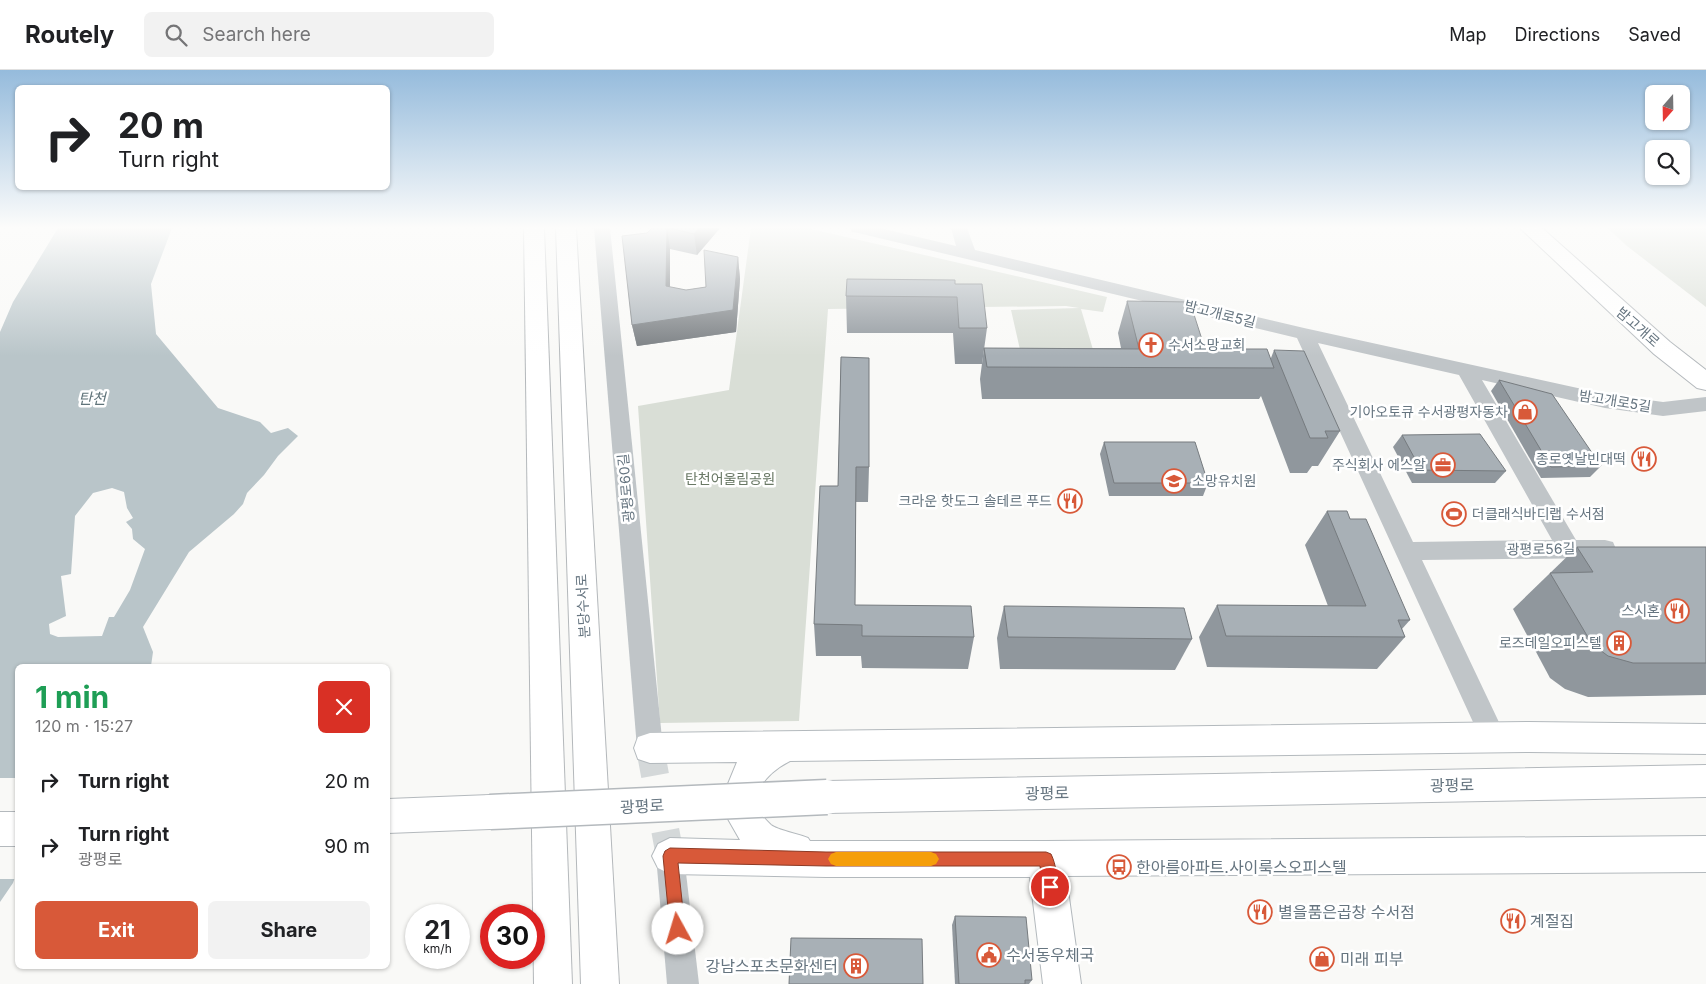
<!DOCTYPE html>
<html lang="en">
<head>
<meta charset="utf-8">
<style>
	body { margin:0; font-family:Inter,"Noto Sans KR",sans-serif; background:#f2f2f2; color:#202124; height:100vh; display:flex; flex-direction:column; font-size:19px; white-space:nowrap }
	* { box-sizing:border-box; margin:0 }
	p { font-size:16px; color:#757577 }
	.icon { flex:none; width:28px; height:28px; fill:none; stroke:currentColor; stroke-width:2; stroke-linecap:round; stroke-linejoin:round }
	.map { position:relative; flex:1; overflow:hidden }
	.sheet { position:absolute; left:15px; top:594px; width:375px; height:305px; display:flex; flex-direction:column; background:#fff; border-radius:8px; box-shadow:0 1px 4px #0004 }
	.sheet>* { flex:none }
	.guide { position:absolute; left:15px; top:15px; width:375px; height:105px; border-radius:8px; box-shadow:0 1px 4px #0004; background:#fff; color:#202124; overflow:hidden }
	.needle { width:32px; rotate:200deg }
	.buttons { position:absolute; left:1645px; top:15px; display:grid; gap:10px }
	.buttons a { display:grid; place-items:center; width:45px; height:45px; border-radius:8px; background:#fff; box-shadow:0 1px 4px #0004; font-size:25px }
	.speed { position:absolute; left:405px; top:834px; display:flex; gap:10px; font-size:25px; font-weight:700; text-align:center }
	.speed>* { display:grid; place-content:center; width:65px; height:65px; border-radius:50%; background:#fff; box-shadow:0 1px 4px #0004; line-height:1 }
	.speed small { font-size:12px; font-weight:400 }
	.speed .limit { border:8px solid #d22; background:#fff; color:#111 }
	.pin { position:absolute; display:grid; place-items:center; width:42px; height:42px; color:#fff; margin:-21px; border:2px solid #fff; border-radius:50%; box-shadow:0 1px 5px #0007 }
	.me { position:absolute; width:55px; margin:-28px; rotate:354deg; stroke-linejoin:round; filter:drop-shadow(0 0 4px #0008) }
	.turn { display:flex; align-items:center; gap:18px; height:105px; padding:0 20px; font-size:22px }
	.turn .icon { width:65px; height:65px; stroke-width:2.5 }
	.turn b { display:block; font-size:35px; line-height:42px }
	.round { display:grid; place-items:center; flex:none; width:52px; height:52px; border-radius:8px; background:#f2f2f2 }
	.overview { display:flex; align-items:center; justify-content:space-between; height:85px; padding:0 20px }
	h1 { font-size:30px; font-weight:700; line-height:38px; color:#1e9e55 }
	.cta { display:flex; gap:10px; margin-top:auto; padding:10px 20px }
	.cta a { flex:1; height:58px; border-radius:8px; background:#d85939; color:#fff; font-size:20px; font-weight:700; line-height:58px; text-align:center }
	.cta a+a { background:#f2f2f2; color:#202124 }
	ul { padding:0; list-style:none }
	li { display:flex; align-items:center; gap:15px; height:65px; padding:0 20px }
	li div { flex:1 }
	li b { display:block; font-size:19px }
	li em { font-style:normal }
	header { display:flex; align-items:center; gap:30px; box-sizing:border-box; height:70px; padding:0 25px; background:#fff; border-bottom:1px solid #e0e0e0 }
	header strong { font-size:24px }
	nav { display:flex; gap:28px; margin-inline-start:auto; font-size:18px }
	.search { width:350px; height:45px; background:#f2f2f2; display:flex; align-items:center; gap:12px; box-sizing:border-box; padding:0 18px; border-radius:8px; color:#757577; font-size:19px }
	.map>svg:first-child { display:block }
	.green { fill:#d9ded6 }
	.water { fill:#b9c5c9; fill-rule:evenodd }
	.pier { fill:#f9f9f7 }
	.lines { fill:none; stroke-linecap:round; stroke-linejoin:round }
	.street-tunnel { stroke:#d4d8d9; stroke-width:28; stroke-dasharray:28 14; stroke-linecap:butt }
	.secondary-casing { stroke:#b3b9bd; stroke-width:2 }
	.primary-casing { stroke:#b4b9bd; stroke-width:2 }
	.highway-casing { stroke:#b4b8bb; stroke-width:2 }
	.street { fill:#c0c5c8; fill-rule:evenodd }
	.secondary { fill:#fff; fill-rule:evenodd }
	.primary { fill:#fff; fill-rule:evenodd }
	.highway { fill:#fff; fill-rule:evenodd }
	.primary-bridge-casing { stroke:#b4b9bd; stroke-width:37; stroke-linecap:butt }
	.primary-bridge { stroke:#fff; stroke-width:34 }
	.wall { fill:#90979d }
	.shaded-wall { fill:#767b7f }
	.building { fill:#a8b0b6; stroke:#767b7f }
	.route { fill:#d85939; stroke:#8c3a25 }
	.slow { fill:#f59e0b }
	.labels { text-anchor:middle; stroke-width:5; stroke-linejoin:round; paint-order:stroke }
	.street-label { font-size:14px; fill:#667580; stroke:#fff }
	.poi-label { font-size:14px; fill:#667580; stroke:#fff; text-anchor:end }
	.park-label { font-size:14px; fill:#697865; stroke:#fff }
	.water-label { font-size:15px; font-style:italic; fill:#60747a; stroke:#fff }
	.near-street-label { font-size:16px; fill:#667580; stroke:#fff }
	.near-poi-label { font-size:16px; fill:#667580; stroke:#fff; text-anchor:start }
</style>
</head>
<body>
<header>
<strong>Routely</strong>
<div class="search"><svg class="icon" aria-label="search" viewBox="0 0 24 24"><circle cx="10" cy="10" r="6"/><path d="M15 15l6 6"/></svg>Search here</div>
<nav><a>Map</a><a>Directions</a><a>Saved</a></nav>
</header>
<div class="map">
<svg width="1706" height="914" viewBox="0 0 1706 914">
	<rect width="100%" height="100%" fill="#f9f9f7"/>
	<g class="green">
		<polygon points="751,158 807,158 1107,227 1103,242 1081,239 1094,283 1021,284 1011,240 1079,238 1066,236 828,239 799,651 660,653 638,336 729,320"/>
		<polygon points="1608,158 1706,158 1706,237 1627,176"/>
	</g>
	<path class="water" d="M58,158H172L151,214L156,264L218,338L260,352L271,363L288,358L298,366L278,386L264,405L247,423L243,434L234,444L189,482L143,557L153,582L151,596H18L17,801L13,813L0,832V262L13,232ZM112,418L124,422L127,438L133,448L126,452L132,459L133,469L145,479L130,520L114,547H109L102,566L58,567L50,564L49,554L66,546L61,506L71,504L75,446L93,423Z"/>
	<rect class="pier" x="0" y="708" width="17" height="101"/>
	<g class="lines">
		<polyline class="street-tunnel" points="650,678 670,786"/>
		<g class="secondary-casing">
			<path id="secondary" d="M1529,652L1706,654V684L1529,682L790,691C763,705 743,730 771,755C777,760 799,764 808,768L810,771H1046L1706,766V802L1066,806L1081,914H1043L1030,807H826L670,804L658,798L652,786L658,774L670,768L740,770L728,749L723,726L737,692L650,693L638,689L634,678L638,667L650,663Z"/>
		</g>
		<g class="primary-casing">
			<g id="primary">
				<polygon points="1520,158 1542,158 1670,272 1706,300 1706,320 1697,318 1654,284"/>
				<polygon points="1706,695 1706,727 827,743 815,739 810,727 815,715 827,711"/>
				<polygon points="490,725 502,730 507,742 502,754 490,759 388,763 388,729"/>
				<rect x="0" y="742" width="18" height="34"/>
			</g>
		</g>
		<g class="highway-casing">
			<g id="highway">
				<polygon points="524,158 544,158 572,914 534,914"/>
				<polygon points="556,158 576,158 619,914 581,914"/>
			</g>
		</g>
		<g class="street">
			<polygon points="594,158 610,158 663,678 659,687 650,690 641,687 637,678"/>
			<path d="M850,158H880L956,176L951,158H967L975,180L1304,258L1605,324L1663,332L1706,327V341L1663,346L1605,338L1482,310L1576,470H1605L1613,472L1616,479L1613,486L1605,488L1422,490L1506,667L1502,676L1493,679L1484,676L1297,268L858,163L852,162ZM1318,273L1459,305L1552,470L1413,472Z"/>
			<polygon points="670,772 680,776 684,786 699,914 667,914 656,786 660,776"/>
		</g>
		<use href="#secondary" class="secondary"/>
		<use href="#primary" class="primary"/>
		<use href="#highway" class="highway"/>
		<g class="primary-bridge-casing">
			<polyline id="primary-bridge" points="490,742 827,727"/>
		</g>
		<use href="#primary-bridge" class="primary-bridge"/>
	</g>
	<g class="wall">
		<polygon points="652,158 720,158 697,185 670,179 670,217 686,220 706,217 738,187 740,209 736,262 637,276 632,255"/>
		<polygon points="955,214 987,258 982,294 955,294 953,263 847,263 846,226"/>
		<polygon points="1127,231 1205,279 1271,288 1274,280 1340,361 1318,396 1312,396 1307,403 1290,403 1261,326 1259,329 982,329 980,309 984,278 1121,278 1118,263"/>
		<polygon points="841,287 869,397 868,432 856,432 855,535 974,567 968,599 862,598 861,586 816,586 814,554 838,416"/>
		<polygon points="1499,310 1601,396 1590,407 1541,408 1491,321"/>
		<polygon points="1402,365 1506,401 1495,413 1412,413 1393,377"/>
		<polygon points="1104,372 1208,413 1203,426 1109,426 1100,384"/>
		<polygon points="1327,441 1350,449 1410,550 1402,559 1405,567 1377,599 1207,597 1199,567 1217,535 1328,536 1305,475"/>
		<polygon points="1577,477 1706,477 1706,625 1588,627 1565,619 1550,608 1513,539"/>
		<polygon points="1004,536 1192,569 1175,600 1000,599 997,568"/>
		<polygon points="955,846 1032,910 1029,914 955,914 952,855"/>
	</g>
	<g class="shaded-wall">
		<polygon points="667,158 670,179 670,238 666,216"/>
		<polygon points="699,158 720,158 697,185 694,164"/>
		<polygon points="738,187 740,209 736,262 637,276 632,255 733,240"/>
	</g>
	<g class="building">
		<polygon points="652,158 667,158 666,216 686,220 706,217 704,180 738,187 733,240 632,255 622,166 647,163"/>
		<polygon points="669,158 699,158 694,164"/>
		<polygon points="847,209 955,210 955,214 982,214 987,258 959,258 957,227 846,226"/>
		<polygon points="1127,231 1190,232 1205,279 1267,279 1274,298 987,297 984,278 1139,279"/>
		<polygon points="1274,280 1304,281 1340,361 1325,361 1328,368 1310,368"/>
		<polygon points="841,287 869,288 869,397 856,397 855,535 971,536 974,567 862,566 862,555 814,554 820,416 838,416"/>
		<polygon points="1499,310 1552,324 1601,396 1551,397"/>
		<polygon points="1480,364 1506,401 1421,400 1402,365"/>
		<polygon points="1104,372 1195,372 1208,413 1114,413"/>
		<polygon points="1327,441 1347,441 1350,449 1366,449 1410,550 1398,550 1405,567 1226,566 1217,535 1366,536"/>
		<polygon points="1577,477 1706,477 1706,593 1633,593 1608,586 1592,574 1550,503 1593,502"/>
		<polygon points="1004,536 1184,538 1192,569 1008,567"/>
		<polygon points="955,846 1026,847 1032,910 1025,910 1025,914 959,914"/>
		<polygon points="791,868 922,869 923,914 789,914"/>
	</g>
	<linearGradient id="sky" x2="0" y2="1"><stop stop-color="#95bbdc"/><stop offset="0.55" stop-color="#fcfcfb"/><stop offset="1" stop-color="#fcfcfb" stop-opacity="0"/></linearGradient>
	<rect width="1706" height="286" fill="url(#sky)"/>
	<path class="route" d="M670,778L826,782H1046L1051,784C1056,794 1059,812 1055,822L1050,825L1044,822L1040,796H826L678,793L685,859L683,864L678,867L672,864L670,859L663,786L665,781Z"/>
	<polygon class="slow" points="836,782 931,782 936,784 939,789 936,794 931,796 836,796 831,794 828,789 831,784"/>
	<defs>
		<g id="church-ring" transform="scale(1.25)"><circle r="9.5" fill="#fff" stroke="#d85939" stroke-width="1.5"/><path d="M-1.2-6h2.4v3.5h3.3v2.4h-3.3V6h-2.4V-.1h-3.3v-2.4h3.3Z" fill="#d85939"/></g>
		<g id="shop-ring" transform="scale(1.25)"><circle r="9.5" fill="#fff" stroke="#d85939" stroke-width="1.5"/><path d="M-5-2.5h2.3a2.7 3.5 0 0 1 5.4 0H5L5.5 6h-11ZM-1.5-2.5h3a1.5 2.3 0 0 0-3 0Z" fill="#d85939"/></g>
		<g id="restaurant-ring" transform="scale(1.25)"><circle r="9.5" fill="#fff" stroke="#d85939" stroke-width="1.5"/><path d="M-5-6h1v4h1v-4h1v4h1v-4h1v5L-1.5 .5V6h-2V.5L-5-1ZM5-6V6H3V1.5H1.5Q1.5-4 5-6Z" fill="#d85939"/></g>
		<g id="office-ring" transform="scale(1.25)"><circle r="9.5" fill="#fff" stroke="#d85939" stroke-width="1.5"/><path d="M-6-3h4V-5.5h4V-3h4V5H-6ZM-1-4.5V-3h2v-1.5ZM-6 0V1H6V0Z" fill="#d85939"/></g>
		<g id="school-ring" transform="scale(1.25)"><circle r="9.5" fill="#fff" stroke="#d85939" stroke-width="1.5"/><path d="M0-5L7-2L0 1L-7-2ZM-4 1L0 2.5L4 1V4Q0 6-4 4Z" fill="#d85939"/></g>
		<g id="stadium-ring" transform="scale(1.25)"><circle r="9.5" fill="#fff" stroke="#d85939" stroke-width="1.5"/><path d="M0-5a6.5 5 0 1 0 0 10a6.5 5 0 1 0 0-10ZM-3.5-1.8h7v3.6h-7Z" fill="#d85939"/></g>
		<g id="building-ring" transform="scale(1.25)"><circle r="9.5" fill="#fff" stroke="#d85939" stroke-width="1.5"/><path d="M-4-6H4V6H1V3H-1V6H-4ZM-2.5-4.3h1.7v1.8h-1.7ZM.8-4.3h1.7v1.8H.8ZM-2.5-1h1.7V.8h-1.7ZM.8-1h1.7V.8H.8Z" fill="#d85939"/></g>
		<g id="bus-ring" transform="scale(1.25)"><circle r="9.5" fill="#fff" stroke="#d85939" stroke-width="1.5"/><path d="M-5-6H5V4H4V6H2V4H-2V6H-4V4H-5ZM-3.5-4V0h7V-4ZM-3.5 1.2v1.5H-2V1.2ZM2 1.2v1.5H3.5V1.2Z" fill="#d85939"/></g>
		<g id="civic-ring" transform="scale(1.25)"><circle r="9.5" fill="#fff" stroke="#d85939" stroke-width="1.5"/><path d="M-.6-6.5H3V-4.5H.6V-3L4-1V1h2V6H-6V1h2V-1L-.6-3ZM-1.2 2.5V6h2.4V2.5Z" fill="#d85939"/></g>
	</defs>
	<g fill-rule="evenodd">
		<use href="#church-ring" x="1151" y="275"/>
		<use href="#shop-ring" x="1525" y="342"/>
		<use href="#restaurant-ring" x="1644" y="389"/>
		<use href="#office-ring" x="1443" y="395"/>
		<use href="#school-ring" x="1174" y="411"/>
		<use href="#restaurant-ring" x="1070" y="431"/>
		<use href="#stadium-ring" x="1454" y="444"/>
		<use href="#restaurant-ring" x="1677" y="541"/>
		<use href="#building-ring" x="1619" y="573"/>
		<use href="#bus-ring" x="1119" y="797"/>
		<use href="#restaurant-ring" x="1260" y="842"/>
		<use href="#restaurant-ring" x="1513" y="851"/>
		<use href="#civic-ring" x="989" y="885"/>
		<use href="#shop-ring" x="1322" y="889"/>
		<use href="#building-ring" x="856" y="896"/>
	</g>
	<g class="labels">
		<g class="street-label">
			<text transform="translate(1220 244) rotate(14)" y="5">밤고개로5길</text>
			<text transform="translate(1638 257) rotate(41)" y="5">밤고개로</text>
			<text transform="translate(1615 331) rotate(9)" y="5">밤고개로5길</text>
			<text transform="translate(626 418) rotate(-95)" y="5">광평로60길</text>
			<text transform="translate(1541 479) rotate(-1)" y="5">광평로56길</text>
			<text transform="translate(583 536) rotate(-93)" y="5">분당수서로</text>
		</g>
		<g class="poi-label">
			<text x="1168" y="280" text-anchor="start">수서소망교회</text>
			<text x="1508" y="347">기아오토큐 수서광평자동차</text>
			<text x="1626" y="394">종로옛날빈대떡</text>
			<text x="1426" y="400">주식회사 에스알</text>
			<text x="1192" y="416" text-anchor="start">소망유치원</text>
			<text x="1052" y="436">크라운 핫도그 솔테르 푸드</text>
			<text x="1472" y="449" text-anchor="start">더클래식바디랩 수서점</text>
			<text x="1660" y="546">스시혼</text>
			<text x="1602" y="578">로즈데일오피스텔</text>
		</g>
		<g class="park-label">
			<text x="730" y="414">탄천어울림공원</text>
		</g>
		<g class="water-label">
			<text x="92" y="334">탄천</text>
		</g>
		<g class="near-street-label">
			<text transform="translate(1452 715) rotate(-1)" y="6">광평로</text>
			<text transform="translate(1047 723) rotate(-1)" y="6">광평로</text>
			<text transform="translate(642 736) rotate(-3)" y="6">광평로</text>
		</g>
		<g class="near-poi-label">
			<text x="1136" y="803">한아름아파트.사이룩스오피스텔</text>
			<text x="1278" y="848">별을품은곱창 수서점</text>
			<text x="1530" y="857">계절집</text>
			<text x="1006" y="891">수서동우체국</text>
			<text x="1340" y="895">미래 피부</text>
			<text x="838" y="902" text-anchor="end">강남스포츠문화센터</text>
		</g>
	</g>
</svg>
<div class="buttons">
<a><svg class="needle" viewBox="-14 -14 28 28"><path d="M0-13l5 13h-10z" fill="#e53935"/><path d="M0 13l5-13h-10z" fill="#757577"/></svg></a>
<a><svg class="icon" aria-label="search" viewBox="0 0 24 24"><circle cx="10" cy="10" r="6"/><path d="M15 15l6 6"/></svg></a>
</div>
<div class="speed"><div>21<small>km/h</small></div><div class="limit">30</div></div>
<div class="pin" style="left:1050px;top:817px;background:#d93025"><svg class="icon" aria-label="arrive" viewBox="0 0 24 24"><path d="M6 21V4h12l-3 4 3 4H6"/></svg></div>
<svg class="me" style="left:678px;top:859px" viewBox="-20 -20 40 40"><circle r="19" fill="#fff"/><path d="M0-13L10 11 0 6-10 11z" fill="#d85939"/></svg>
<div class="guide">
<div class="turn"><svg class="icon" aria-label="right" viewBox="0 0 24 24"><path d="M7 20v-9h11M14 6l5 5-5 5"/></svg><div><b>20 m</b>Turn right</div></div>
</div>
<section class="sheet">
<div class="overview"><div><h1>1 min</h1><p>120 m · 15:27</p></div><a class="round" style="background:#d93025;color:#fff"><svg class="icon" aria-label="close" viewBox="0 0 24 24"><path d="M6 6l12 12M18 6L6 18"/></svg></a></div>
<ul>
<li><svg class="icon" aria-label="right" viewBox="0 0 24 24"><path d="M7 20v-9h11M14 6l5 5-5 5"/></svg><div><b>Turn right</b></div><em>20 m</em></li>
<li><svg class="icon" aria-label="right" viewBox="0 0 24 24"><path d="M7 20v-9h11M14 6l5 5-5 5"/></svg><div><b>Turn right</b><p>광평로</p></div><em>90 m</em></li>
</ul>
<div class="cta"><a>Exit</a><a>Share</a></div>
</section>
</div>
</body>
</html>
